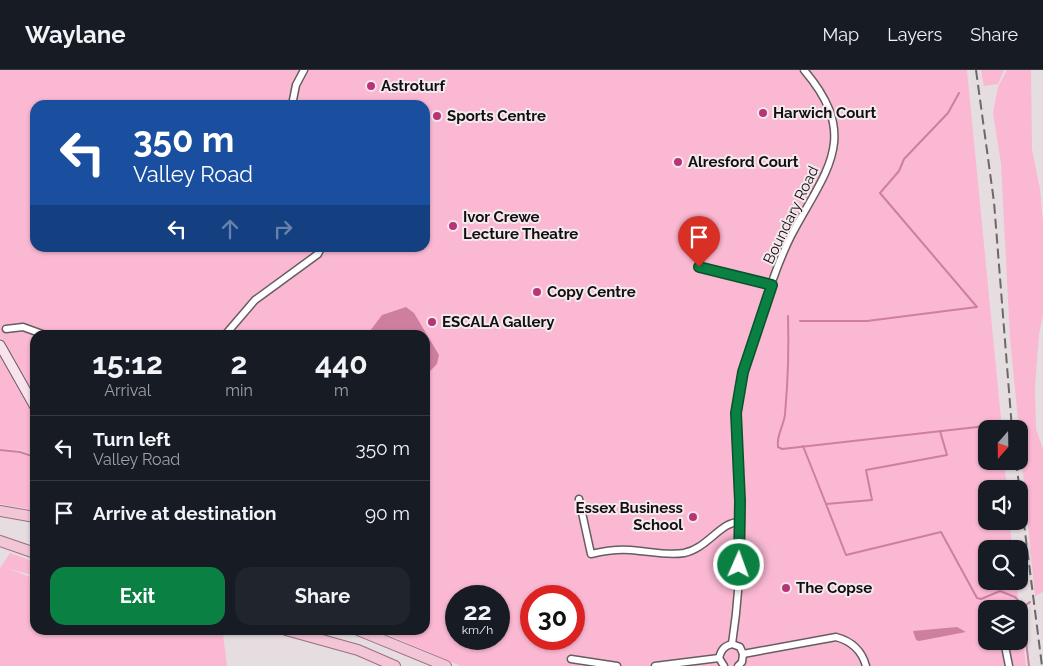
<!DOCTYPE html>
<html lang="en">
<head>
<meta charset="utf-8">
<style>
	body { margin:0; font-family:Raleway,sans-serif; background:#20242c; color:#f1f3f6; height:100vh; display:flex; flex-direction:column; font-size:19px; white-space:nowrap }
	* { box-sizing:border-box; margin:0 }
	p { font-size:16px; color:#9ea1a6 }
	.icon { flex:none; width:28px; height:28px; fill:none; stroke:currentColor; stroke-width:2; stroke-linecap:round; stroke-linejoin:round }
	.map { position:relative; flex:1; overflow:hidden }
	.drawer { position:absolute; left:30px; top:260px; width:400px; height:305px; display:flex; flex-direction:column; background:#171b24; border-radius:15px; box-shadow:0 1px 4px #0004 }
	.drawer>* { flex:none }
	.top-card { position:absolute; left:30px; top:30px; width:400px; height:152px; border-radius:15px; box-shadow:0 1px 4px #0004; background:#1a4fa0; color:#fff; overflow:hidden }
	.needle { width:32px; rotate:200deg }
	.fabs { position:absolute; left:978px; top:350px; display:grid; gap:10px }
	.fabs a { display:grid; place-items:center; width:50px; height:50px; border-radius:10px; background:#171b24; box-shadow:0 1px 4px #0004; font-size:25px }
	.speed { position:absolute; left:445px; top:515px; display:flex; gap:10px; font-size:25px; font-weight:700; text-align:center }
	.speed>* { display:grid; place-content:center; width:65px; height:65px; border-radius:50%; background:#171b24; box-shadow:0 1px 4px #0004; line-height:1 }
	.speed small { font-size:12px; font-weight:400 }
	.speed .limit { border:8px solid #d22; background:#fff; color:#111 }
	.pin { position:absolute; display:grid; place-items:center; width:42px; height:42px; color:#fff; margin:-51px -21px; border-radius:50% 50% 50% 0; rotate:-45deg; box-shadow:0 0 5px #0007 }
	.pin .icon { rotate:45deg }
	.me { position:absolute; width:55px; margin:-28px; rotate:2deg; stroke-linejoin:round; filter:drop-shadow(0 0 4px #0008) }
	.turn { display:flex; align-items:center; gap:18px; height:105px; padding:0 20px; font-size:22px }
	.turn .icon { width:65px; height:65px; stroke-width:2.5 }
	.turn b { display:block; font-size:35px; line-height:42px }
	.lanes { display:flex; align-items:center; height:48px; padding:0 20px; background:#0003; justify-content:center; gap:25px; direction:ltr }
	.lanes .off { opacity:.35 }
	.eta { display:flex; justify-content:space-evenly; align-items:center; height:85px; text-align:center }
	.eta b { font-size:30px; font-weight:700; line-height:35px }
	.action { display:flex; gap:10px; margin-top:auto; padding:10px 20px }
	.action a { flex:1; height:58px; border-radius:15px; background:#0b8043; color:#fff; font-size:20px; font-weight:700; line-height:58px; text-align:center }
	.action a+a { background:#20242c; color:#f1f3f6 }
	ul { padding:0; list-style:none }
	li { display:flex; align-items:center; gap:15px; height:65px; padding:0 20px; border-top:1px solid #363941 }
	li div { flex:1 }
	li b { display:block; font-size:19px }
	li em { font-style:normal }
	header { display:flex; align-items:center; gap:30px; box-sizing:border-box; height:70px; padding:0 25px; background:#171b24; border-bottom:1px solid #363941 }
	header strong { font-size:24px }
	nav { display:flex; gap:28px; margin-inline-start:auto; font-size:18px }
	.map>svg:first-child { display:block }
	.green { fill:#fbb8d3; fill-rule:evenodd }
	.water { fill:#ce7fa0 }
	.lines { fill:none; stroke-linecap:round; stroke-linejoin:round }
	.stream { stroke:#ce7fa0; stroke-width:2 }
	.minor-casing { stroke:#655d60; stroke-width:9 }
	.secondary-casing { stroke:#655d60; stroke-width:11 }
	.primary-casing { stroke:#9e6d81; stroke-width:12 }
	.minor { stroke:#fff; stroke-width:6 }
	.secondary { stroke:#f8e2eb; stroke-width:9 }
	.primary { stroke:#f2c5d7; stroke-width:10 }
	.rail { stroke:#6c6769; stroke-width:2; stroke-dasharray:10 5; stroke-linecap:butt }
	.route-casing { stroke:#07532c; stroke-width:12 }
	.route { stroke:#0b8043; stroke-width:9 }
	.poi-dot { fill:#b83378; stroke:#f4eaee; stroke-width:2 }
	.labels { text-anchor:middle; stroke-width:4; stroke-linejoin:round; paint-order:stroke }
	.poi-label { font-size:15px; font-weight:bold; fill:#120f11; stroke:#f4eaee; text-anchor:start }
	.street-label { font-size:15px; fill:#120f11; stroke:#f4eaee }
</style>
</head>
<body>
<header>
<strong>Waylane</strong>
<nav><a>Map</a><a>Layers</a><a>Share</a></nav>
</header>
<div class="map">
<svg width="1043" height="596" viewBox="0 0 1043 596">
	<rect width="100%" height="100%" fill="#e6dde0"/>
	<g class="green">
		<path d="M0,0H967L1002,359H986V391H1004L1007,419H986V451H1010L1012,479H986V511H1016L1026,596H461L377,560H425V265H35V328L0,267ZM35,35H425V178H35ZM456,526H499V569H456ZM531,526H574V569H531ZM986,539H1019V571H986Z"/>
		<polygon points="981,0 1004,0 998,14 984,16"/>
		<polygon points="1007,0 1031,0 1032,79 1040,119 1043,154 1043,244 1039,264 1035,317 1036,359 1043,379 1043,522 1035,526 1010,268 1001,94 993,42 998,17"/>
		<polygon points="0,282 35,346 35,385 19,380 0,379"/>
		<polygon points="0,381 19,382 35,388 35,440 0,434"/>
		<polygon points="10,483 35,492 35,506 7,498 35,509 35,560 214,560 223,564 227,596 0,596 0,498"/>
	</g>
	<g class="water">
		<polygon points="406,237 414,243 439,285 437,294 425,306 425,265 367,265 382,245"/>
		<polygon points="957,557 966,562 919,571 916,570 913,561"/>
	</g>
	<g class="lines">
		<g class="stream">
			<path d="M788,246C789,279 788,311 785,344C784,356 776,365 778,377L782,379L995,355"/>
			<polyline points="800,251 867,251 977,237 880,123 899,101 904,89 948,43 959,23"/>
			<polyline points="940,361 947,385 866,400 872,430 826,434 846,485 941,462 977,528 981,529 1000,521 1015,527 1024,537"/>
			<polyline points="803,376 826,434"/>
			<polyline points="0,380 20,382 35,387"/>
			<polyline points="1029,596 1022,538 1030,532"/>
		</g>
		<g class="minor-casing">
			<g id="minor">
				<polyline points="292,35 296,15 304,0"/>
				<polyline points="699,197 771,215"/>
				<polyline points="6,259 23,257 45,265"/>
				<polyline points="225,265 255,230 318,184 321,178"/>
				<path d="M579,429L591,484C604,481 617,479 630,480C648,481 667,486 684,483C708,478 721,451 740,452"/>
				<polyline points="1004,571 1009,596"/>
				<path d="M732,574C740,522 742,468 740,415C739,391 734,367 736,343C739,313 748,284 758,255C767,226 777,194 791,166C825,101 862,68 804,0"/>
				<path d="M743,584L836,567C851,571 862,581 866,596"/>
				<polyline points="571,589 617,596"/>
				<polyline points="655,596 719,588"/>
				<path d="M724,596L719,588C721,580 724,576 732,574L740,577L743,584L742,592L738,596"/>
			</g>
		</g>
		<g class="secondary-casing">
			<polyline id="secondary" points="0,275 35,337"/>
		</g>
		<g class="primary-casing">
			<g id="primary">
				<polyline points="0,441 35,447"/>
				<polyline points="0,471 35,483"/>
				<polyline points="286,560 358,580 395,596"/>
				<polyline points="358,560 446,596"/>
			</g>
		</g>
		<use href="#minor" class="minor"/>
		<use href="#secondary" class="secondary"/>
		<use href="#primary" class="primary"/>
		<g class="rail">
			<polyline points="976,0 994,132 1012,359"/>
			<polyline points="1016,391 1042,596"/>
		</g>
	</g>
	<g class="lines">
		<g class="route-casing">
			<polyline id="route" points="699,197 772,215 743,302 736,343 740,431 739,495"/>
		</g>
		<use href="#route" class="route"/>
	</g>
	<g class="poi-dot">
		<circle cx="371" cy="16" r="5"/>
		<circle cx="763" cy="43" r="5"/>
		<circle cx="437" cy="46" r="5"/>
		<circle cx="678" cy="92" r="5"/>
		<circle cx="453" cy="156" r="5"/>
		<circle cx="537" cy="222" r="5"/>
		<circle cx="432" cy="252" r="5"/>
		<circle cx="693" cy="447" r="5"/>
		<circle cx="786" cy="518" r="5"/>
	</g>
	<g class="labels">
		<g class="poi-label">
			<text x="381" y="21">Astroturf</text>
			<text x="773" y="48">Harwich Court</text>
			<text x="447" y="51">Sports Centre</text>
			<text x="688" y="97">Alresford Court</text>
			<text x="463" y="152">Ivor Crewe<tspan x="463" dy="17">Lecture Theatre</tspan></text>
			<text x="547" y="227">Copy Centre</text>
			<text x="442" y="257">ESCALA Gallery</text>
			<text x="683" y="443" text-anchor="end">Essex Business<tspan x="683" dy="17">School</tspan></text>
			<text x="796" y="523">The Copse</text>
		</g>
		<g class="street-label">
			<text transform="translate(791 145) rotate(-64)" y="5">Boundary Road</text>
		</g>
	</g>
</svg>
<div class="fabs">
<a><svg class="needle" viewBox="-14 -14 28 28"><path d="M0-13l5 13h-10z" fill="#e53935"/><path d="M0 13l5-13h-10z" fill="#9ea1a6"/></svg></a>
<a><svg class="icon" aria-label="sound" viewBox="0 0 24 24"><path d="M4 9h4l5-4v14l-5-4H4zM17 9q2 3 0 6"/></svg></a>
<a><svg class="icon" aria-label="search" viewBox="0 0 24 24"><circle cx="10" cy="10" r="6"/><path d="M15 15l6 6"/></svg></a>
<a><svg class="icon" aria-label="layers" viewBox="0 0 24 24"><path d="M12 4l9 5-9 5-9-5zM3 14l9 5 9-5"/></svg></a>
</div>
<div class="speed"><div>22<small>km/h</small></div><div class="limit">30</div></div>
<div class="pin" style="left:699px;top:197px;background:#d93025"><svg class="icon" aria-label="arrive" viewBox="0 0 24 24"><path d="M6 21V4h12l-3 4 3 4H6"/></svg></div>
<svg class="me" style="left:739px;top:495px" viewBox="-20 -20 40 40"><circle r="17" fill="#0b8043" stroke="#fff" stroke-width="3"/><path d="M0-11L8 9 0 5-8 9z" fill="#fff"/></svg>
<div class="top-card">
<div class="turn"><svg class="icon" aria-label="left" viewBox="0 0 24 24"><path d="M17 20v-9H6M10 6l-5 5 5 5"/></svg><div><b>350 m</b>Valley Road</div></div>
<div class="lanes"><svg class="icon" aria-label="left" viewBox="0 0 24 24"><path d="M17 20v-9H6M10 6l-5 5 5 5"/></svg><svg class="icon off" aria-label="ahead" viewBox="0 0 24 24"><path d="M12 20V5M6 11l6-6 6 6"/></svg><svg class="icon off" aria-label="right" viewBox="0 0 24 24"><path d="M7 20v-9h11M14 6l5 5-5 5"/></svg></div>
</div>
<section class="drawer">
<div class="eta">
<div><b>15:12</b><p>Arrival</p></div>
<div><b>2</b><p>min</p></div>
<div><b>440</b><p>m</p></div>
</div>
<ul>
<li><svg class="icon" aria-label="left" viewBox="0 0 24 24"><path d="M17 20v-9H6M10 6l-5 5 5 5"/></svg><div><b>Turn left</b><p>Valley Road</p></div><em>350 m</em></li>
<li><svg class="icon" aria-label="arrive" viewBox="0 0 24 24"><path d="M6 21V4h12l-3 4 3 4H6"/></svg><div><b>Arrive at destination</b></div><em>90 m</em></li>
</ul>
<div class="action"><a>Exit</a><a>Share</a></div>
</section>
</div>
</body>
</html>
